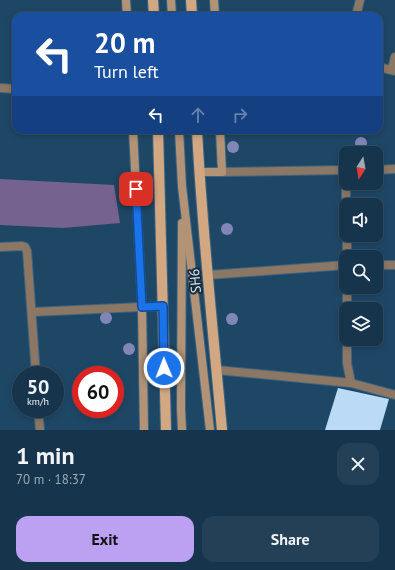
<!DOCTYPE html>
<html lang="en">
<head>
<meta charset="utf-8">
<style>
	body { margin:0; font-family:"PT Sans",sans-serif; background:#234056; color:#f1f3f6; height:100vh; display:flex; flex-direction:column; font-size:15px; white-space:nowrap }
	* { box-sizing:border-box; margin:0 }
	p { font-size:13px; color:#9eabb5 }
	.icon { flex:none; width:22px; height:22px; fill:none; stroke:currentColor; stroke-width:2; stroke-linecap:round; stroke-linejoin:round }
	.map { position:relative; height:430px; overflow:hidden }
	.sheet { display:flex; flex-direction:column; background:#16354c; flex:1 }
	.sheet>* { flex:none }
	.hud { position:absolute; left:12px; top:12px; width:371px; height:122px; border-radius:12px; box-shadow:0 2px 6px #0003,0 0 0 1px #355064; background:#1a4fa0; color:#fff; overflow:hidden }
	.needle { width:26px; rotate:191deg }
	.tools { position:absolute; left:339px; top:146px; display:grid; gap:8px }
	.tools a { display:grid; place-items:center; width:44px; height:44px; border-radius:8px; background:#16354c; box-shadow:0 2px 6px #0003,0 0 0 1px #355064; font-size:20px }
	.speed { position:absolute; left:12px; top:366px; display:flex; gap:8px; font-size:20px; font-weight:700; text-align:center }
	.speed>* { display:grid; place-content:center; width:52px; height:52px; border-radius:50%; background:#16354c; box-shadow:0 2px 6px #0003,0 0 0 1px #355064; line-height:1 }
	.speed small { font-size:10px; font-weight:400 }
	.speed .limit { border:6px solid #d22; background:#fff; color:#111 }
	.pin { position:absolute; display:grid; place-items:center; width:34px; height:34px; color:#fff; margin:-17px; border-radius:8px; box-shadow:0 2px 6px #0006 }
	.me { position:absolute; width:44px; margin:-22px; rotate:359deg; stroke-linejoin:round; filter:drop-shadow(0 0 3px #0008) }
	.turn { display:flex; align-items:center; gap:14px; height:84px; padding:0 16px; font-size:18px }
	.turn .icon { width:52px; height:52px; stroke-width:2.5 }
	.turn b { display:block; font-size:28px; line-height:34px }
	.lanes { display:flex; align-items:center; height:38px; padding:0 16px; background:#0003; justify-content:center; gap:20px; direction:ltr }
	.lanes .off { opacity:.35 }
	.round { display:grid; place-items:center; flex:none; width:42px; height:42px; border-radius:12px; background:#234056 }
	.overview { display:flex; align-items:center; justify-content:space-between; height:68px; padding:0 16px }
	h1 { font-size:24px; font-weight:700; line-height:30px }
	.cta { display:flex; gap:8px; margin-top:auto; padding:8px 16px }
	.cta a { flex:1; height:46px; border-radius:12px; background:#bca0f2; color:#111; font-size:16px; font-weight:700; line-height:46px; text-align:center }
	.cta a+a { background:#234056; color:#f1f3f6 }
	.map>svg:first-child { display:block }
	.green { fill:#75628f }
	.building { fill:#badaf5 }
	.lines { fill:none; stroke-linecap:round; stroke-linejoin:round }
	.street-casing { stroke:#3e6481; stroke-width:10 }
	.secondary-casing { stroke:#3e6481; stroke-width:10 }
	.primary-casing { stroke:#3e6481; stroke-width:12 }
	.street { stroke:#8c7764; stroke-width:8 }
	.secondary { stroke:#b39375; stroke-width:8 }
	.primary { stroke:#d2a882; stroke-width:10 }
	.tree { fill:#8286b7 }
	.route-casing { stroke:#114b97; stroke-width:10 }
	.route { stroke:#1a73e8; stroke-width:7 }
	.labels { text-anchor:middle; stroke-width:4; stroke-linejoin:round; paint-order:stroke }
	.street-label { font-size:14px; fill:#d1e7fa; stroke:#1a2c3a }
</style>
</head>
<body>
<div class="map">
<svg width="395" height="430" viewBox="0 0 395 430">
	<rect width="100%" height="100%" fill="#1e4766"/>
	<polygon class="green" points="0,179 114,185 120,223 63,228 0,225"/>
	<polygon class="building" points="338,388 389,399 380,430 325,430"/>
	<g class="lines">
		<g class="street-casing">
			<g id="street">
				<polyline points="356,16 360,0"/>
				<polyline points="379,67 395,71"/>
				<polyline points="392,70 395,57"/>
				<polyline points="0,88 16,89"/>
				<polyline points="376,170 395,169"/>
				<polyline points="222,172 346,170"/>
				<polyline points="346,183 346,205"/>
				<polyline points="347,235 347,257"/>
				<polyline points="0,247 22,246 25,247 27,251 36,375"/>
				<polyline points="376,265 395,265"/>
				<polyline points="208,275 346,265"/>
				<polyline points="347,287 347,309"/>
				<polyline points="32,312 163,306"/>
				<polyline points="347,339 347,363 351,383"/>
				<polyline points="217,370 351,383 395,395"/>
				<polyline points="38,409 40,430"/>
			</g>
		</g>
		<g class="secondary-casing">
			<g id="secondary">
				<polyline points="126,0 127,16"/>
				<polyline points="171,0 172,16"/>
				<polyline points="214,0 215,16"/>
				<polyline points="133,130 142,307 144,430"/>
				<polyline points="179,130 182,186 210,430"/>
				<polyline points="200,172 222,172 220,130"/>
				<polyline points="182,223 181,408 182,430"/>
			</g>
		</g>
		<g class="primary-casing">
			<g id="primary">
				<polyline points="153,0 154,16"/>
				<polyline points="191,0 192,16"/>
				<polyline points="158,130 166,430"/>
				<path d="M197,130C202,230 213,330 222,430"/>
			</g>
		</g>
		<use href="#street" class="street"/>
		<use href="#secondary" class="secondary"/>
		<use href="#primary" class="primary"/>
	</g>
	<g class="tree">
		<circle cx="361" cy="143" r="6"/>
		<circle cx="233" cy="147" r="6"/>
		<circle cx="227" cy="229" r="6"/>
		<circle cx="106" cy="318" r="6"/>
		<circle cx="232" cy="319" r="6"/>
		<circle cx="129" cy="349" r="6"/>
	</g>
	<g class="lines">
		<g class="route-casing">
			<polyline id="route" points="136,189 142,307 163,306 164,368"/>
		</g>
		<use href="#route" class="route"/>
	</g>
	<g class="labels">
		<g class="street-label">
			<text transform="translate(195 281) rotate(-95)" y="5">SH6</text>
		</g>
	</g>
</svg>
<div class="tools">
<a><svg class="needle" viewBox="-14 -14 28 28"><path d="M0-13l5 13h-10z" fill="#e53935"/><path d="M0 13l5-13h-10z" fill="#9eabb5"/></svg></a>
<a><svg class="icon" aria-label="sound" viewBox="0 0 24 24"><path d="M4 9h4l5-4v14l-5-4H4zM17 9q2 3 0 6"/></svg></a>
<a><svg class="icon" aria-label="search" viewBox="0 0 24 24"><circle cx="10" cy="10" r="6"/><path d="M15 15l6 6"/></svg></a>
<a><svg class="icon" aria-label="layers" viewBox="0 0 24 24"><path d="M12 4l9 5-9 5-9-5zM3 14l9 5 9-5"/></svg></a>
</div>
<div class="speed"><div>50<small>km/h</small></div><div class="limit">60</div></div>
<div class="pin" style="left:136px;top:189px;background:#d93025"><svg class="icon" aria-label="arrive" viewBox="0 0 24 24"><path d="M6 21V4h12l-3 4 3 4H6"/></svg></div>
<svg class="me" style="left:164px;top:368px" viewBox="-20 -20 40 40"><circle r="17" fill="#1a73e8" stroke="#fff" stroke-width="3"/><path d="M0-11L8 9 0 5-8 9z" fill="#fff"/></svg>
<div class="hud">
<div class="turn"><svg class="icon" aria-label="left" viewBox="0 0 24 24"><path d="M17 20v-9H6M10 6l-5 5 5 5"/></svg><div><b>20 m</b>Turn left</div></div>
<div class="lanes"><svg class="icon" aria-label="left" viewBox="0 0 24 24"><path d="M17 20v-9H6M10 6l-5 5 5 5"/></svg><svg class="icon off" aria-label="ahead" viewBox="0 0 24 24"><path d="M12 20V5M6 11l6-6 6 6"/></svg><svg class="icon off" aria-label="right" viewBox="0 0 24 24"><path d="M7 20v-9h11M14 6l5 5-5 5"/></svg></div>
</div>
</div>
<section class="sheet">
<div class="overview"><div><h1>1 min</h1><p>70 m · 18:37</p></div><a class="round"><svg class="icon" aria-label="close" viewBox="0 0 24 24"><path d="M6 6l12 12M18 6L6 18"/></svg></a></div>
<div class="cta"><a>Exit</a><a>Share</a></div>
</section>
</body>
</html>
